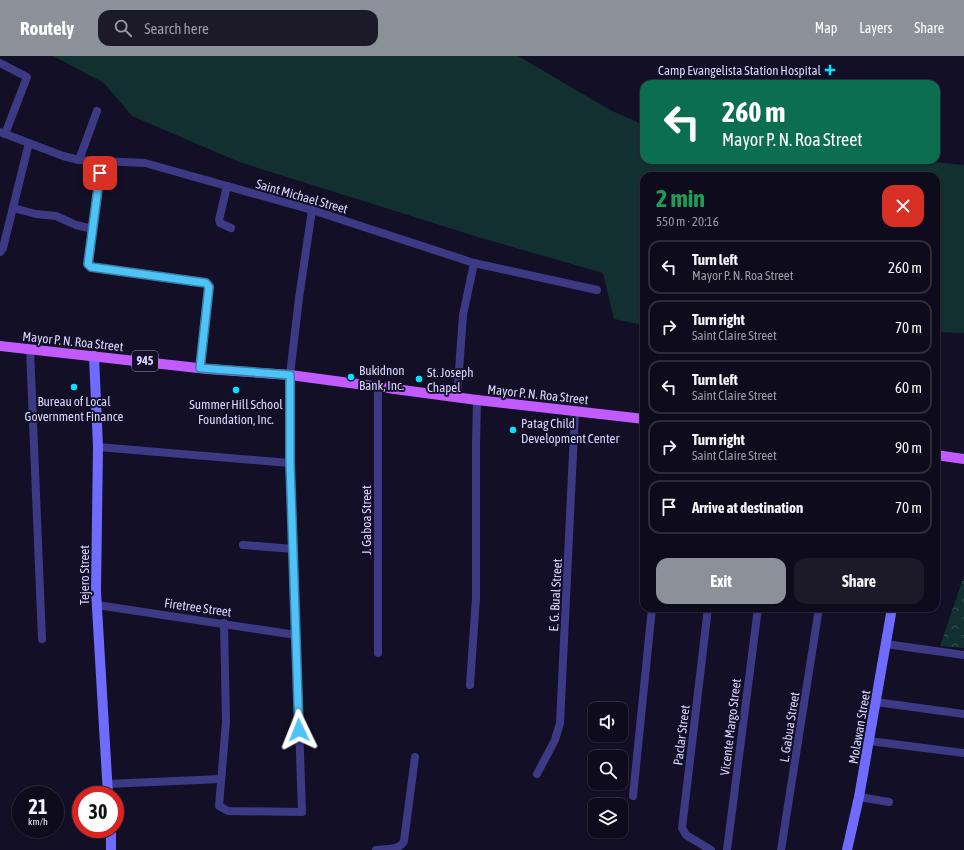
<!DOCTYPE html>
<html lang="en">
<head>
<meta charset="utf-8">
<style>
	body { margin:0; font-family:"Asap Condensed",sans-serif; background:#1c1929; color:#f1f3f6; height:100vh; display:flex; flex-direction:column; font-size:15px; white-space:nowrap }
	* { box-sizing:border-box; margin:0 }
	p { font-size:13px; color:#9b9ba3 }
	.icon { flex:none; width:22px; height:22px; fill:none; stroke:currentColor; stroke-width:2; stroke-linecap:round; stroke-linejoin:round }
	.map { position:relative; flex:1; overflow:hidden }
	.details { position:absolute; left:640px; top:116px; width:300px; height:440px; display:flex; flex-direction:column; background:#0e0b1c; border-radius:12px; box-shadow:0 1px 3px #0004,0 0 0 1px #2e2b3b }
	.details>* { flex:none }
	.top-card { position:absolute; left:640px; top:24px; width:300px; height:84px; border-radius:12px; box-shadow:0 1px 3px #0004,0 0 0 1px #2e2b3b; background:#0b6e4f; color:#fff; overflow:hidden }
	.fabs { position:absolute; left:588px; top:646px; display:grid; gap:8px }
	.fabs a { display:grid; place-items:center; width:40px; height:40px; border-radius:8px; background:#0e0b1c; box-shadow:0 1px 3px #0004,0 0 0 1px #2e2b3b; font-size:20px }
	.speed { position:absolute; left:12px; top:730px; display:flex; gap:8px; font-size:20px; font-weight:700; text-align:center }
	.speed>* { display:grid; place-content:center; width:52px; height:52px; border-radius:50%; background:#0e0b1c; box-shadow:0 1px 3px #0004,0 0 0 1px #2e2b3b; line-height:1 }
	.speed small { font-size:10px; font-weight:400 }
	.speed .limit { border:6px solid #d22; background:#fff; color:#111 }
	.pin { position:absolute; display:grid; place-items:center; width:34px; height:34px; color:#fff; margin:-17px; border-radius:8px; box-shadow:0 2px 6px #0006 }
	.me { position:absolute; width:44px; margin:-22px; rotate:358deg; stroke-linejoin:round; filter:drop-shadow(0 0 3px #0008) }
	.turn { display:flex; align-items:center; gap:14px; height:84px; padding:0 16px; font-size:18px }
	.turn .icon { width:52px; height:52px; stroke-width:2.5 }
	.turn b { display:block; font-size:28px; line-height:34px }
	.round { display:grid; place-items:center; flex:none; width:42px; height:42px; border-radius:12px; background:#1c1929 }
	.headline { display:flex; align-items:center; justify-content:space-between; height:68px; padding:0 16px }
	h1 { font-size:24px; font-weight:700; line-height:30px; color:#1e9e55 }
	.button { display:flex; gap:8px; margin-top:auto; padding:8px 16px }
	.button a { flex:1; height:46px; border-radius:12px; background:#8c9099; color:#fff; font-size:16px; font-weight:700; line-height:46px; text-align:center }
	.button a+a { background:#1c1929; color:#f1f3f6 }
	ul { padding:0; list-style:none }
	li { display:flex; align-items:center; gap:12px; height:54px; margin:0 8px 6px; padding:0 8px; border:2px solid #2e2b3b; border-radius:12px }
	li div { flex:1 }
	li b { display:block; font-size:15px }
	li em { font-style:normal }
	header { display:flex; align-items:center; gap:24px; box-sizing:border-box; height:56px; padding:0 20px; background:#8c9099; color:#fff }
	header strong { font-size:19px }
	nav { display:flex; gap:22px; margin-inline-start:auto; font-size:14px }
	.search { width:280px; height:36px; background:#1c1929; display:flex; align-items:center; gap:10px; box-sizing:border-box; padding:0 14px; border-radius:12px; color:#9b9ba3; font-size:15px }
	.map>svg:first-child { display:block }
	.green { fill:#12302f }
	.forest { fill:url(#forest-crowns) }
	.lines { fill:none; stroke-linecap:round; stroke-linejoin:round }
	.street { stroke:#3d3a85; stroke-width:8 }
	.secondary { stroke:#6f6bff; stroke-width:10 }
	.primary { stroke:#c25bff; stroke-width:10 }
	.route-casing { stroke:#337fa1; stroke-width:10 }
	.route { stroke:#4fc3f7; stroke-width:7 }
	.poi-dot { fill:#00e5ff; stroke:#130f26; stroke-width:1.5 }
	.labels { text-anchor:middle; stroke-width:4; stroke-linejoin:round; paint-order:stroke }
	.shield { fill:#130f26; stroke:#9e99be; stroke-width:1 }
	.shield-label { font-size:12px; font-weight:bold; fill:#d9d4ff }
	.poi-label { font-size:13px; fill:#d9d4ff; stroke:#130f26; text-anchor:start }
	.street-label { font-size:13px; fill:#d9d4ff; stroke:#130f26 }
</style>
</head>
<body>
<header>
<strong>Routely</strong>
<div class="search"><svg class="icon" aria-label="search" viewBox="0 0 24 24"><circle cx="10" cy="10" r="6"/><path d="M15 15l6 6"/></svg>Search here</div>
<nav><a>Map</a><a>Layers</a><a>Share</a></nav>
</header>
<div class="map">
<svg width="964" height="794" viewBox="0 0 964 794">
	<defs>
		<pattern id="forest-crowns" width="20" height="18" patternUnits="userSpaceOnUse"><rect width="20" height="18" fill="#12302f"/><path d="M2 6a3 3 0 1 1 6 0M12 15a3 3 0 1 1 6 0" fill="none" stroke="#344d4e"/></pattern>
	</defs>
	<rect width="100%" height="100%" fill="#130f26"/>
	<polygon class="green" points="53,0 518,0 612,55 644,69 644,104 914,104 964,109 964,277 936,276 936,120 644,120 644,269 614,263 603,217 478,181 239,106 132,60 104,27"/>
	<polygon class="forest" points="964,520 964,592 940,590"/>
	<g class="lines">
		<g class="street">
			<polyline points="0,7 27,21 5,78"/>
			<polyline points="0,76 63,100 79,104 145,107 312,154 474,207 597,234"/>
			<polyline points="79,104 97,55"/>
			<polyline points="102,104 88,208 91,211 204,226 208,229 200,311"/>
			<polyline points="227,130 219,164 220,167 231,172"/>
			<polyline points="13,152 36,158 56,160 76,169 92,173"/>
			<polyline points="0,196 3,192 29,87"/>
			<polyline points="30,293 42,583"/>
			<polyline points="378,331 378,597"/>
			<polyline points="457,342 463,259 474,207"/>
			<polyline points="98,391 290,407"/>
			<polyline points="243,489 294,493"/>
			<polyline points="97,549 296,579"/>
			<polyline points="708,552 682,772 686,779 711,794"/>
			<polyline points="224,567 226,666 219,750 228,755 302,756 290,407 290,319 299,242 312,154"/>
			<polyline points="886,588 964,599"/>
			<polyline points="470,629 476,542 476,388 477,344"/>
			<polyline points="876,646 964,658"/>
			<polyline points="869,685 964,697"/>
			<polyline points="537,718 555,684 560,667 575,356"/>
			<polyline points="107,728 221,723"/>
			<polyline points="633,740 652,552"/>
			<polyline points="859,741 889,746"/>
			<path d="M376,794C386,793 400,794 404,785L415,701"/>
			<polyline points="727,794 758,552"/>
			<polyline points="781,794 819,552"/>
		</g>
		<g class="secondary">
			<polyline points="94,300 98,391 96,535 108,739"/>
			<polyline points="111,773 111,794"/>
			<polyline points="847,794 859,741 892,552"/>
		</g>
		<g class="primary">
			<polyline points="0,290 207,313 290,319 477,344 644,363"/>
			<polyline points="936,399 964,403"/>
		</g>
	</g>
	<g class="lines">
		<g class="route-casing">
			<polyline id="route" points="100,117 88,208 91,211 206,227 209,231 200,312 290,319 290,406 299,674"/>
		</g>
		<use href="#route" class="route"/>
	</g>
	<g class="poi-dot">
		<path d="M828 8h4v4h4v4h-4v4h-4v-4h-4v-4h4z"/>
		<circle cx="351" cy="321" r="4"/>
		<circle cx="419" cy="323" r="4"/>
		<circle cx="74" cy="331" r="4"/>
		<circle cx="236" cy="334" r="4"/>
		<circle cx="513" cy="374" r="4"/>
	</g>
	<g class="labels">
		<rect class="shield" x="132" y="295" width="26" height="20" rx="3"/>
		<g class="shield-label">
			<text x="145" y="309">945</text>
		</g>
		<g class="poi-label">
			<text x="821" y="19" text-anchor="end">Camp Evangelista Station Hospital</text>
			<text x="359" y="319">Bukidnon<tspan x="359" dy="15">Bank, Inc.</tspan></text>
			<text x="427" y="321">St. Joseph<tspan x="427" dy="15">Chapel</tspan></text>
			<text x="74" y="350" text-anchor="middle">Bureau of Local<tspan x="74" dy="15">Government Finance</tspan></text>
			<text x="236" y="353" text-anchor="middle">Summer Hill School<tspan x="236" dy="15">Foundation, Inc.</tspan></text>
			<text x="521" y="372">Patag Child<tspan x="521" dy="15">Development Center</tspan></text>
		</g>
		<g class="street-label">
			<text transform="translate(302 140) rotate(16)" y="5">Saint Michael Street</text>
			<text transform="translate(73 285) rotate(6)" y="5">Mayor P. N. Roa Street</text>
			<text transform="translate(538 338) rotate(6)" y="5">Mayor P. N. Roa Street</text>
			<text transform="translate(366 464) rotate(-90)" y="5">J. Gaboa Street</text>
			<text transform="translate(84 519) rotate(-90)" y="5">Tejero Street</text>
			<text transform="translate(555 539) rotate(-87)" y="5">E. G. Bual Street</text>
			<text transform="translate(198 551) rotate(8)" y="5">Firetree Street</text>
			<text transform="translate(730 671) rotate(-83)" y="5">Vicente Margo Street</text>
			<text transform="translate(789 671) rotate(-81)" y="5">L. Gabua Street</text>
			<text transform="translate(859 671) rotate(-80)" y="5">Molawan Street</text>
			<text transform="translate(681 679) rotate(-83)" y="5">Paclar Street</text>
		</g>
	</g>
</svg>
<div class="fabs">
<a><svg class="icon" aria-label="sound" viewBox="0 0 24 24"><path d="M4 9h4l5-4v14l-5-4H4zM17 9q2 3 0 6"/></svg></a>
<a><svg class="icon" aria-label="search" viewBox="0 0 24 24"><circle cx="10" cy="10" r="6"/><path d="M15 15l6 6"/></svg></a>
<a><svg class="icon" aria-label="layers" viewBox="0 0 24 24"><path d="M12 4l9 5-9 5-9-5zM3 14l9 5 9-5"/></svg></a>
</div>
<div class="speed"><div>21<small>km/h</small></div><div class="limit">30</div></div>
<div class="pin" style="left:100px;top:117px;background:#d93025"><svg class="icon" aria-label="arrive" viewBox="0 0 24 24"><path d="M6 21V4h12l-3 4 3 4H6"/></svg></div>
<svg class="me" style="left:299px;top:674px" viewBox="-20 -20 40 40"><path d="M0-17L14 15 0 8-14 15z" fill="#4fc3f7" stroke="#fff" stroke-width="4"/></svg>
<div class="top-card">
<div class="turn"><svg class="icon" aria-label="left" viewBox="0 0 24 24"><path d="M17 20v-9H6M10 6l-5 5 5 5"/></svg><div><b>260 m</b>Mayor P. N. Roa Street</div></div>
</div>
<section class="details">
<div class="headline"><div><h1>2 min</h1><p>550 m · 20:16</p></div><a class="round" style="background:#d93025;color:#fff"><svg class="icon" aria-label="close" viewBox="0 0 24 24"><path d="M6 6l12 12M18 6L6 18"/></svg></a></div>
<ul>
<li><svg class="icon" aria-label="left" viewBox="0 0 24 24"><path d="M17 20v-9H6M10 6l-5 5 5 5"/></svg><div><b>Turn left</b><p>Mayor P. N. Roa Street</p></div><em>260 m</em></li>
<li><svg class="icon" aria-label="right" viewBox="0 0 24 24"><path d="M7 20v-9h11M14 6l5 5-5 5"/></svg><div><b>Turn right</b><p>Saint Claire Street</p></div><em>70 m</em></li>
<li><svg class="icon" aria-label="left" viewBox="0 0 24 24"><path d="M17 20v-9H6M10 6l-5 5 5 5"/></svg><div><b>Turn left</b><p>Saint Claire Street</p></div><em>60 m</em></li>
<li><svg class="icon" aria-label="right" viewBox="0 0 24 24"><path d="M7 20v-9h11M14 6l5 5-5 5"/></svg><div><b>Turn right</b><p>Saint Claire Street</p></div><em>90 m</em></li>
<li><svg class="icon" aria-label="arrive" viewBox="0 0 24 24"><path d="M6 21V4h12l-3 4 3 4H6"/></svg><div><b>Arrive at destination</b></div><em>70 m</em></li>
</ul>
<div class="button"><a>Exit</a><a>Share</a></div>
</section>
</div>
</body>
</html>
